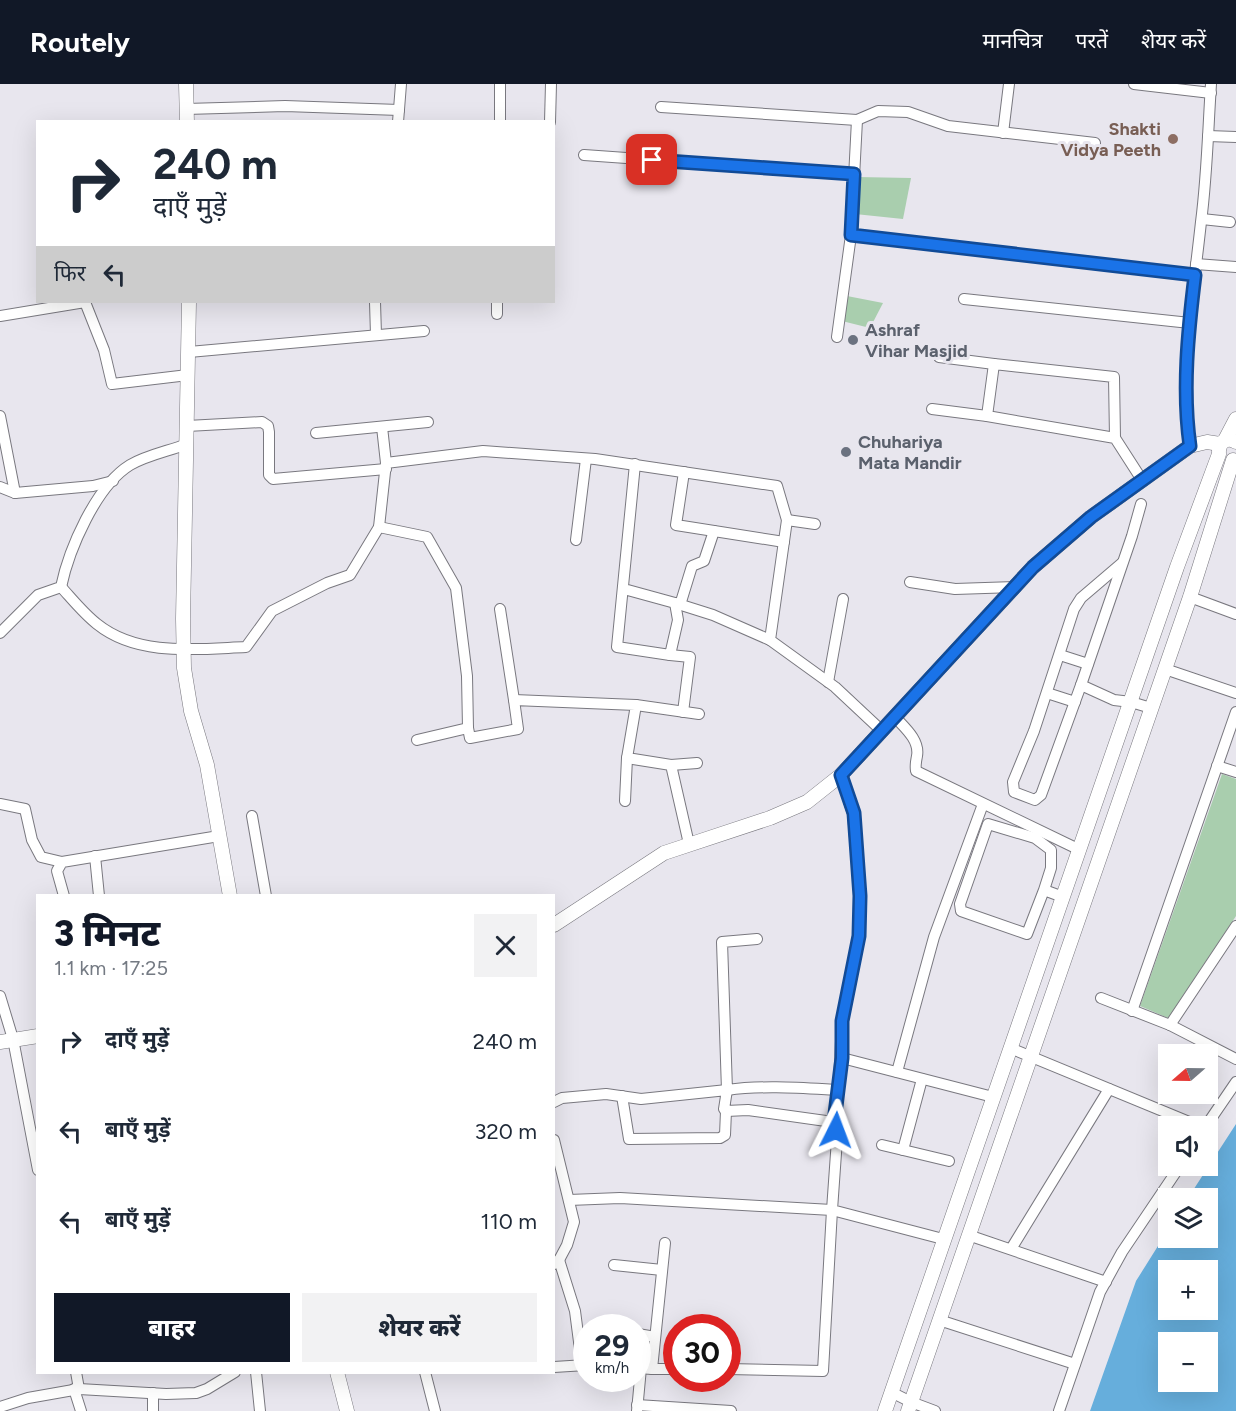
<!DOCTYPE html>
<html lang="hi">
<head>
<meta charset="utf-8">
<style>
	body { margin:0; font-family:Figtree,"Noto Sans Devanagari",sans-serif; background:#f2f2f3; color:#1f2937; height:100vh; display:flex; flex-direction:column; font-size:22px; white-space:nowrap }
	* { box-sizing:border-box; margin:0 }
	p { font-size:20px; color:#747a83 }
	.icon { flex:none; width:33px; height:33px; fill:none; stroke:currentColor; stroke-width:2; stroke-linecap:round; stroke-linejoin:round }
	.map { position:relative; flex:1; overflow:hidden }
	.side { position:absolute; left:36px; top:810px; width:519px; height:480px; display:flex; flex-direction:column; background:#fff; border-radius:0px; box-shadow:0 6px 24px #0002 }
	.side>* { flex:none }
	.top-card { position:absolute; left:36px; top:36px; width:519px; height:183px; border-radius:0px; box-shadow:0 6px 24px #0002; background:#fff; color:#1f2937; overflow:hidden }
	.needle { width:39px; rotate:250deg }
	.tools { position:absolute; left:1158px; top:960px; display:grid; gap:12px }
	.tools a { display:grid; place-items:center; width:60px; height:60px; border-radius:0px; background:#fff; box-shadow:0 6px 24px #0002; font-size:30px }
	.speed { position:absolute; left:573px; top:1230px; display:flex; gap:12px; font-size:30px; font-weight:700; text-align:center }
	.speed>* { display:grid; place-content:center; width:78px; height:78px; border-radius:50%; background:#fff; box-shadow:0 6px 24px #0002; line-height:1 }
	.speed small { font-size:15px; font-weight:400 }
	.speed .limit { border:9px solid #d22; background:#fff; color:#111 }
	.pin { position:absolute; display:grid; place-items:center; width:51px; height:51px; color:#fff; margin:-26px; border-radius:12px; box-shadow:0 3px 9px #0006 }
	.me { position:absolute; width:66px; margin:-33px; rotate:3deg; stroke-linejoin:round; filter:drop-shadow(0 0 4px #0008) }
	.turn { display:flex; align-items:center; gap:21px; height:126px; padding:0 18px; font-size:27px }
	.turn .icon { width:78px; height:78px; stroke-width:2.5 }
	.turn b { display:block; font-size:42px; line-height:51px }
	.then { display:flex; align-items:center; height:57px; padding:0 18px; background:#0003; gap:12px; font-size:22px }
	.round { display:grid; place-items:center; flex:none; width:63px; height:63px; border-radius:0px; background:#f2f2f3 }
	.headline { display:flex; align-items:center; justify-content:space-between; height:102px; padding:0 18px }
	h1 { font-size:36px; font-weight:800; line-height:45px; color:#111827 }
	.button { display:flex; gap:12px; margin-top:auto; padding:12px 18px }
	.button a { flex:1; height:69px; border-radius:0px; background:#111827; color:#fff; font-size:24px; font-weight:800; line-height:69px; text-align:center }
	.button a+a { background:#f2f2f3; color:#1f2937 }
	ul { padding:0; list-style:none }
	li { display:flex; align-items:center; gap:18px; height:90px; padding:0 18px }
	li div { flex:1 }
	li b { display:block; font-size:22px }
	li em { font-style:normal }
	header { display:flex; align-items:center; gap:36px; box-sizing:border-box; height:84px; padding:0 30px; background:#111827; color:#fff }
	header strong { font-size:28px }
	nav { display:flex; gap:33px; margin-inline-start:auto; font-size:21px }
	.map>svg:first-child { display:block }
	.green { fill:#a9ceae }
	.water { fill:#66aedc; fill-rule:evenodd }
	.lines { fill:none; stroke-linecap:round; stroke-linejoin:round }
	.minor-casing { stroke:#79787f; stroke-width:12 }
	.tertiary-casing { stroke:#79787f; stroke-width:15 }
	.minor { stroke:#fff; stroke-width:10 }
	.tertiary { stroke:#fff; stroke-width:14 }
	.route-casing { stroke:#114b97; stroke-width:15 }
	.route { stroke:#1a73e8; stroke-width:10 }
	.education-dot { fill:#8d6e63; stroke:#e8e6ee; stroke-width:2 }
	.worship-dot { fill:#6b7280; stroke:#e8e6ee; stroke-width:2 }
	.labels { text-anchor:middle; stroke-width:6; stroke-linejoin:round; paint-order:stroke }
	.education-label { font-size:18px; font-weight:bold; fill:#785e54; stroke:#e8e6ee; text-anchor:end }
	.worship-label { font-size:18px; font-weight:bold; fill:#5b616d; stroke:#e8e6ee; text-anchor:start }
</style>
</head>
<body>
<header>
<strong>Routely</strong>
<nav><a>मानचित्र</a><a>परतें</a><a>शेयर करें</a></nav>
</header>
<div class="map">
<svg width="1236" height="1327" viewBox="0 0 1236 1327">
	<rect width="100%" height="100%" fill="#e8e6ee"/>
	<g class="green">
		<polygon points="857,93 911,94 903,135 855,130"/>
		<polygon points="847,212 883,219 870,244 842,237"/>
		<polygon points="1222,690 1236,695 1236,832 1168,934 1140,922"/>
	</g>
	<path class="water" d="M1236,1040V1327H1090L1136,1197L1168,1146V1154H1208V1114H1188ZM1168,1186H1208V1226H1168ZM1208,1258V1298H1168V1258Z"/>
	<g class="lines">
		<g class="minor-casing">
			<g id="minor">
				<polyline points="1134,0 1211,9"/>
				<polyline points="661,23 857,36 878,27 908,28 948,42 1095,59"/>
				<polyline points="186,25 285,22 399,26"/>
				<polyline points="857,36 851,151 1195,191"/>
				<polyline points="398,38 401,0"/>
				<polyline points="500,38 500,0"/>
				<polyline points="550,38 551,0"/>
				<polyline points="1003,49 1009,0"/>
				<polyline points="1208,52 1236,53"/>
				<polyline points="584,71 854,90"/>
				<polyline points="1202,135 1230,138"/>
				<polyline points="1196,180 1236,183"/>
				<polyline points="964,215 1190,239"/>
				<polyline points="375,218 376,251"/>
				<polyline points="497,230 497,218"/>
				<polyline points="0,232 85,218 104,266 112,300 188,291"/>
				<polyline points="837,253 851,151"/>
				<polyline points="189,268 424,247"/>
				<polyline points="939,273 994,280"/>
				<polyline points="932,325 987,332"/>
				<polyline points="0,332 15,409"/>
				<polyline points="187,342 262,338 268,342 269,348 269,391 273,395 386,385"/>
				<polyline points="382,343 386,379"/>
				<polyline points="316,349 428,338"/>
				<polyline points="1115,354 1114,293 994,280 987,332 1115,354 1142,396"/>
				<path d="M1190,362C1180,288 1193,212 1201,138C1207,92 1208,46 1211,0"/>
				<polyline points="684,388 676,441 784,458"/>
				<polyline points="0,403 15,409 93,402 113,397"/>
				<polyline points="815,440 787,436 770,556 835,603 882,647"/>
				<polyline points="379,443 427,453 456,504 467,592 468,644 417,656"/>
				<polyline points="576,456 586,375"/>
				<polyline points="1122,479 1081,514 1074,525 1034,647 1013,698 1014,708 1035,716 1041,711 1081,601 1114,616 1131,618 1151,624"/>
				<polyline points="910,498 955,505 1015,503"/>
				<path d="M61,503C72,515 84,530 97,540C138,573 197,565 246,563L272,527L327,499L350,491L379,443L386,379L483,367L595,375L777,402L787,436"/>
				<polyline points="624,505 675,519 678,536 670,571 617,563 635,380"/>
				<polyline points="1190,513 1236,530"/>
				<polyline points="675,519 713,531 770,556"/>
				<polyline points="680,521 692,482 704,477 714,447"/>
				<polyline points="500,525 514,616"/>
				<path d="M0,549L38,511L61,503C69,465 96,402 130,381C147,371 169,367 187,360"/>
				<polyline points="670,571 690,573 683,628"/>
				<polyline points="1060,571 1088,580"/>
				<polyline points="1165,585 1236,609"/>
				<polyline points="828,598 843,515"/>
				<polyline points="1081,601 1132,452 1141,420"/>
				<polyline points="1047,609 1075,618"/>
				<polyline points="636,621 699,630"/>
				<path d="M895,633C904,643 920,656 917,672C916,678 915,681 916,687L1080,766"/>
				<polyline points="468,644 470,654 518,645 514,616 636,621 627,674 671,681 689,760"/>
				<polyline points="671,681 697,679"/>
				<polyline points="1217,682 1236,688"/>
				<polyline points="625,717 627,674"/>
				<polyline points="0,720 25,725 32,756 41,773 62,778"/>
				<polyline points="252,732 266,812"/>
				<polyline points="95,772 99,812"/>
				<polyline points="1044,806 1027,850 961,827 960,820 988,740 1035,754 1051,766 1051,784 1044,806 1063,813"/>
				<polyline points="64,812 57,787 62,778 219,752"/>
				<path d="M757,855L722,858L727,1006C764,1001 801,1004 838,1006"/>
				<polyline points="0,912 13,955 38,1086"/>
				<polyline points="1101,914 1170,941 1236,975"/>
				<polyline points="1132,927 1236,628"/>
				<polyline points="1170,941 1236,842"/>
				<polyline points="1010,964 1199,1042"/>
				<polyline points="842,974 993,1013"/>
				<polyline points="897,988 934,853 983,720"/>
				<polyline points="922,995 903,1066 949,1077"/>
				<polyline points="622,1012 629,1055 720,1054 725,1051 726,1027"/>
				<polyline points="554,1018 562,1014 606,1010 641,1015 727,1006 724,1025 726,1027 748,1026 833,1038 837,1055 832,1126 943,1155"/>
				<polyline points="833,1038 839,998 842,937 859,852 860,812 853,730 841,691"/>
				<polyline points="1206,1042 1236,998"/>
				<polyline points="554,1056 574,1138 567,1161 559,1176 554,1180"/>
				<polyline points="882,1061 903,1066"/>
				<polyline points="569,1116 620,1114 832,1126 823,1287 728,1285"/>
				<polyline points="968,1151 1106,1198"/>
				<polyline points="1011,1165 1109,1005"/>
				<polyline points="559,1176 575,1227 582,1281"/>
				<polyline points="614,1181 662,1186"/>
				<polyline points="939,1236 1075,1280"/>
				<polyline points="638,1250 655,1253"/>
				<polyline points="554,1283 586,1281"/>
				<polyline points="638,1284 652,1285 665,1159"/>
				<polyline points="652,1285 676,1285"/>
				<polyline points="76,1288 79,1305"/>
				<polyline points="256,1288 260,1327"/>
				<polyline points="425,1288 435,1327"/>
				<polyline points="74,1305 81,1327"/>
				<polyline points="891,1308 911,1318 935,1327"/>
				<polyline points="637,1321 731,1327"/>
				<polyline points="0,1323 28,1314 79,1305 166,1310 196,1309 207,1305 235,1288"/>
				<polyline points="153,1327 153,1309"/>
				<polyline points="637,1327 641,1284"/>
				<polyline points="1059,1327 1100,1208 1122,1168 1180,1082"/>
			</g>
		</g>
		<g class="tertiary-casing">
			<g id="tertiary">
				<polyline points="186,0 187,38"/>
				<polyline points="189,218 183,535 184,584 191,627 207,681 230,812"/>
				<polyline points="1225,356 1236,335"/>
				<path d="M1219,367C1219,357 1228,353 1236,358"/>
				<polyline points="554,841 664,769 770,734 807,718 841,691 1033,483 1091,433 1190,362 1207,358 1220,360"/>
				<polyline points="0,958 38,952"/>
				<polyline points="337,1288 347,1327"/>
				<polyline points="885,1327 1177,483 1219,370"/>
				<polyline points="908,1327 1190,513 1233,376"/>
			</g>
		</g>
		<use href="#minor" class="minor"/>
		<use href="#tertiary" class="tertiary"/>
	</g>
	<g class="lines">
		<g class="route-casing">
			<path id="route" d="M652,76L854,90L851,151L1195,191C1188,248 1182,306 1190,362L1091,433L1033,483L841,691L854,729L860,812L859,852L842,937V974L834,1038L836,1046"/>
		</g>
		<use href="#route" class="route"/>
	</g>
	<circle class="education-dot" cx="1173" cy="55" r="6"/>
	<g class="worship-dot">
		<circle cx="853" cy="256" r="6"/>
		<circle cx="846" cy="368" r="6"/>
	</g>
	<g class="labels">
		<g class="education-label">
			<text x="1161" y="51">Shakti<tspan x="1161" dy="21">Vidya Peeth</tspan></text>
		</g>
		<g class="worship-label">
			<text x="865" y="252">Ashraf<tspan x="865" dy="21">Vihar Masjid</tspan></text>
			<text x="858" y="364">Chuhariya<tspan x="858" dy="21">Mata Mandir</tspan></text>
		</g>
	</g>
</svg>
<div class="tools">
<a><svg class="needle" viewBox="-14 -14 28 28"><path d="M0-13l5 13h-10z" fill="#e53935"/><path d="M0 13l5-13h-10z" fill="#747a83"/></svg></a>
<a><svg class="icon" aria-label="sound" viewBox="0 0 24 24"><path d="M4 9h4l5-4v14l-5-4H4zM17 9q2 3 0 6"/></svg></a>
<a><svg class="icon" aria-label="layers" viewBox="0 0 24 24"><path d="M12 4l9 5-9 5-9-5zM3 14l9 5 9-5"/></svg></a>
<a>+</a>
<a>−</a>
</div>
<div class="speed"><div>29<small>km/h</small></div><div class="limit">30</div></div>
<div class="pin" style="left:652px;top:76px;background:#d93025"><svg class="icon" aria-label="arrive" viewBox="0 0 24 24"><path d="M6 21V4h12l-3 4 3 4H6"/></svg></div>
<svg class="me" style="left:836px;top:1046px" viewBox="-20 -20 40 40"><path d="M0-17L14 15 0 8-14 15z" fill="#1a73e8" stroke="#fff" stroke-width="4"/></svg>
<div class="top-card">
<div class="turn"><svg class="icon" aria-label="right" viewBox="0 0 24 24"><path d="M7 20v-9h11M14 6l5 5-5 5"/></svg><div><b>240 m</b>दाएँ मुड़ें</div></div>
<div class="then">फिर<svg class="icon" aria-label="left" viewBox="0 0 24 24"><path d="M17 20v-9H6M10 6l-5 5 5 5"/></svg></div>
</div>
<section class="side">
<div class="headline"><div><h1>3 मिनट</h1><p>1.1 km · 17:25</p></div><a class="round"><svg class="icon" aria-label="close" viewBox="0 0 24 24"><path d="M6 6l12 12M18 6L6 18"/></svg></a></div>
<ul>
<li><svg class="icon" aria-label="right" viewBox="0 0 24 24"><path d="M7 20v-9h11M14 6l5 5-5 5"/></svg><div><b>दाएँ मुड़ें</b></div><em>240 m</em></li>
<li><svg class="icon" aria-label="left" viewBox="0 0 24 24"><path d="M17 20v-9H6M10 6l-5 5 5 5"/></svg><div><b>बाएँ मुड़ें</b></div><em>320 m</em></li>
<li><svg class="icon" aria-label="left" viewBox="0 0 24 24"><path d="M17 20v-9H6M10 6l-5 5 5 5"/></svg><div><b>बाएँ मुड़ें</b></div><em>110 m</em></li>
</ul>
<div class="button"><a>बाहर</a><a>शेयर करें</a></div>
</section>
</div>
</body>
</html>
